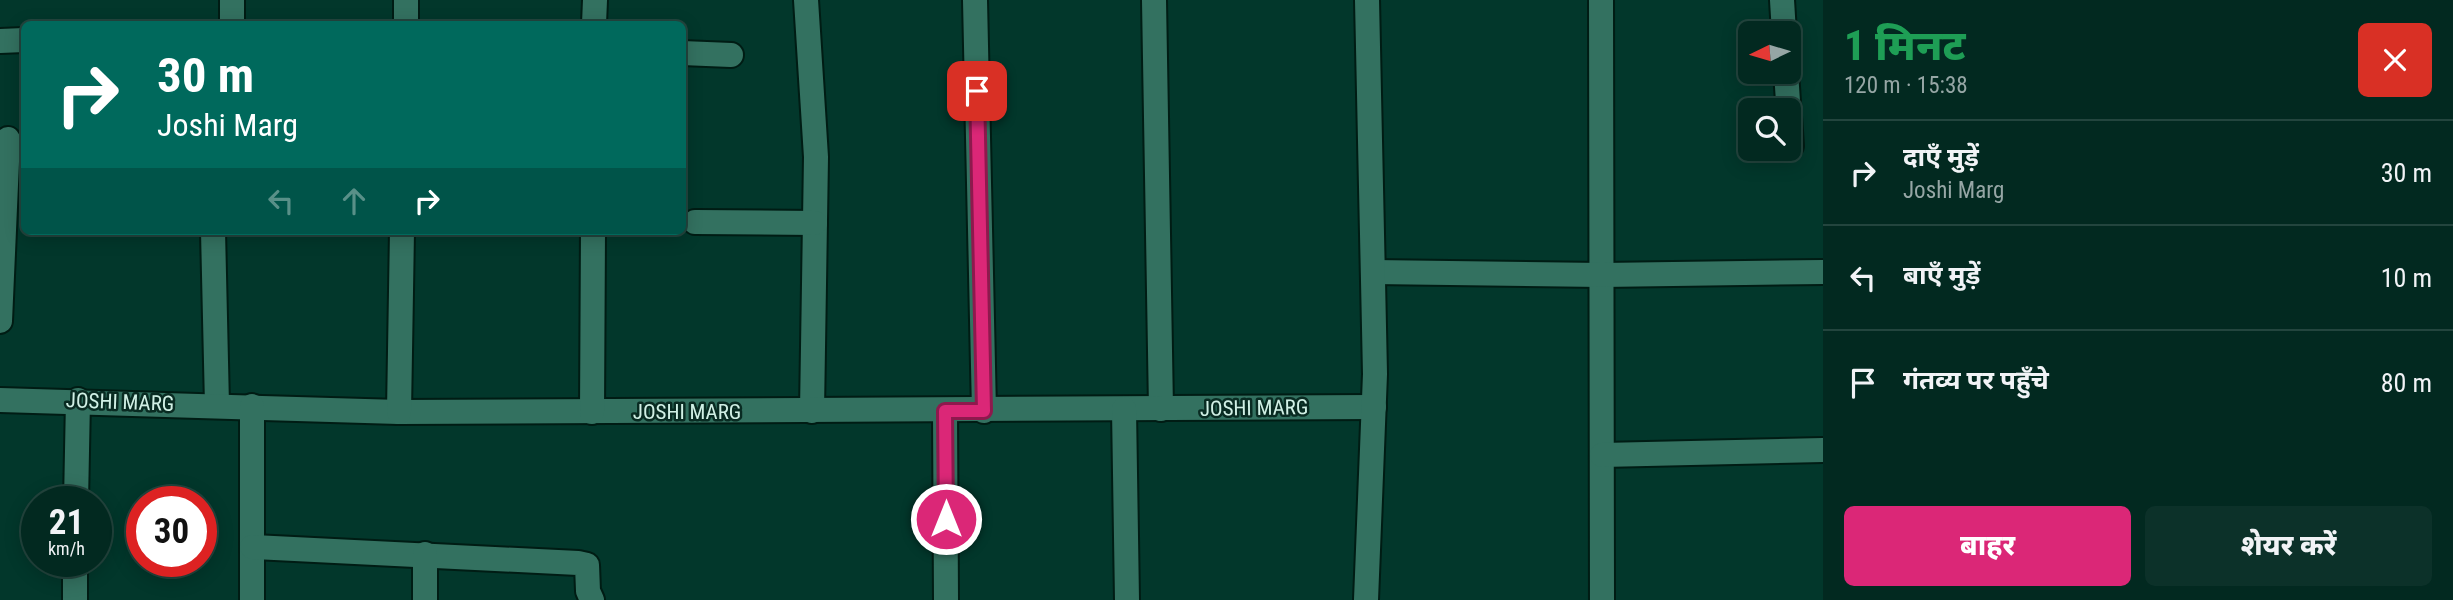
<!DOCTYPE html>
<html lang="hi">
<head>
<meta charset="utf-8">
<style>
	body { margin:0; font-family:"Roboto Condensed","Noto Sans Devanagari",sans-serif; background:#0c3129; color:#f1f3f6; height:100vh; display:flex; flex-direction:column; font-size:26px; white-space:nowrap }
	* { box-sizing:border-box; margin:0 }
	p { font-size:23px; color:#96a6a5 }
	.icon { flex:none; width:38px; height:38px; fill:none; stroke:currentColor; stroke-width:2; stroke-linecap:round; stroke-linejoin:round }
	.map { position:relative; flex:1; overflow:hidden }
	.side { display:flex; flex-direction:column; background:#022920; width:630px }
	.side>* { flex:none }
	.hud { position:absolute; left:21px; top:21px; width:665px; height:214px; border-radius:10px; box-shadow:0 4px 18px #0003,0 0 0 2px #23453e; background:#00695c; color:#fff; overflow:hidden }
	.needle { width:46px; rotate:265deg }
	.buttons { position:absolute; left:1738px; top:21px; display:grid; gap:14px }
	.buttons a { display:grid; place-items:center; width:63px; height:63px; border-radius:10px; background:#022920; box-shadow:0 4px 18px #0003,0 0 0 2px #23453e; font-size:35px }
	.speed { position:absolute; left:21px; top:486px; display:flex; gap:14px; font-size:35px; font-weight:700; text-align:center }
	.speed>* { display:grid; place-content:center; width:91px; height:91px; border-radius:50%; background:#022920; box-shadow:0 4px 18px #0003,0 0 0 2px #23453e; line-height:1 }
	.speed small { font-size:18px; font-weight:400 }
	.speed .limit { border:10px solid #d22; background:#fff; color:#111 }
	.pin { position:absolute; display:grid; place-items:center; width:60px; height:60px; color:#fff; margin:-30px; border-radius:14px; box-shadow:0 4px 10px #0006 }
	.me { position:absolute; width:77px; margin:-38px; rotate:0deg; stroke-linejoin:round; filter:drop-shadow(0 0 5px #0008) }
	.turn { display:flex; align-items:center; gap:24px; height:147px; padding:0 21px; font-size:32px }
	.turn .icon { width:91px; height:91px; stroke-width:2.5 }
	.turn b { display:block; font-size:49px; line-height:60px }
	.lanes { display:flex; align-items:center; height:66px; padding:0 21px; background:#0003; justify-content:center; gap:35px; direction:ltr }
	.lanes .off { opacity:.35 }
	.round { display:grid; place-items:center; flex:none; width:74px; height:74px; border-radius:10px; background:#0c3129 }
	.overview { display:flex; align-items:center; justify-content:space-between; height:119px; padding:0 21px }
	h1 { font-size:42px; font-weight:800; line-height:52px; color:#1e9e55 }
	.cta { display:flex; gap:14px; margin-top:auto; padding:14px 21px }
	.cta a { flex:1; height:80px; border-radius:10px; background:#db2777; color:#fff; font-size:28px; font-weight:800; line-height:80px; text-align:center }
	.cta a+a { background:#0c3129; color:#f1f3f6 }
	ul { padding:0; list-style:none }
	li { display:flex; align-items:center; gap:21px; height:105px; padding:0 21px; border-top:2px solid #23453e }
	li div { flex:1 }
	li b { display:block; font-size:26px }
	li em { font-style:normal }
	main { display:flex; flex:1; min-height:0 }
	.map>svg:first-child { display:block }
	.lines { fill:none; stroke-linecap:round; stroke-linejoin:round }
	.minor-casing { stroke:#001c14; stroke-width:28 }
	.minor { stroke:#337160; stroke-width:24 }
	.route-casing { stroke:#8e194d; stroke-width:18 }
	.route { stroke:#db2777; stroke-width:12 }
	.labels { text-anchor:middle; stroke-width:5; stroke-linejoin:round; paint-order:stroke }
	.street-label { font-size:21px; fill:#d1f0e5; stroke:#092b22 }
</style>
</head>
<body>
<main>
<div class="map">
<svg width="1823" height="600" viewBox="0 0 1823 600">
	<rect width="100%" height="100%" fill="#02372b"/>
	<g class="lines">
		<g class="minor-casing">
			<g id="minor">
				<polyline points="806,0 816,157 812,411"/>
				<polyline points="975,0 984,411"/>
				<polyline points="1154,0 1161,409"/>
				<polyline points="1601,0 1602,600"/>
				<polyline points="1782,0 1784,33"/>
				<polyline points="232,24 232,0"/>
				<polyline points="406,24 406,0"/>
				<polyline points="594,24 595,0"/>
				<polyline points="0,41 24,40"/>
				<polyline points="682,53 731,55"/>
				<polyline points="1786,72 1791,146"/>
				<polyline points="695,222 815,223"/>
				<polyline points="213,231 217,405"/>
				<polyline points="1373,272 1602,275 1823,272"/>
				<polyline points="0,321 8,139"/>
				<polyline points="0,400 399,412 1374,407"/>
				<polyline points="252,406 252,600"/>
				<polyline points="1124,409 1127,600"/>
				<polyline points="945,411 946,600"/>
				<polyline points="399,412 402,231"/>
				<polyline points="592,412 593,231"/>
				<polyline points="1602,455 1823,450"/>
				<polyline points="76,502 78,400"/>
				<polyline points="252,547 578,563 587,565 588,591 592,600"/>
				<polyline points="75,600 75,562"/>
				<polyline points="425,600 425,554"/>
				<polyline points="1366,600 1375,374 1367,0"/>
			</g>
		</g>
		<use href="#minor" class="minor"/>
	</g>
	<g class="lines">
		<g class="route-casing">
			<polyline id="route" points="946,519 945,411 984,411 977,91"/>
		</g>
		<use href="#route" class="route"/>
	</g>
	<g class="labels">
		<g class="street-label">
			<text transform="translate(120 402) rotate(2)" y="7">JOSHI MARG</text>
			<text transform="translate(1254 408) rotate(-1)" y="7">JOSHI MARG</text>
			<text x="687" y="419">JOSHI MARG</text>
		</g>
	</g>
</svg>
<div class="buttons">
<a><svg class="needle" viewBox="-14 -14 28 28"><path d="M0-13l5 13h-10z" fill="#e53935"/><path d="M0 13l5-13h-10z" fill="#96a6a5"/></svg></a>
<a><svg class="icon" aria-label="search" viewBox="0 0 24 24"><circle cx="10" cy="10" r="6"/><path d="M15 15l6 6"/></svg></a>
</div>
<div class="speed"><div>21<small>km/h</small></div><div class="limit">30</div></div>
<div class="pin" style="left:977px;top:91px;background:#d93025"><svg class="icon" aria-label="arrive" viewBox="0 0 24 24"><path d="M6 21V4h12l-3 4 3 4H6"/></svg></div>
<svg class="me" style="left:946px;top:519px" viewBox="-20 -20 40 40"><circle r="17" fill="#db2777" stroke="#fff" stroke-width="3"/><path d="M0-11L8 9 0 5-8 9z" fill="#fff"/></svg>
<div class="hud">
<div class="turn"><svg class="icon" aria-label="right" viewBox="0 0 24 24"><path d="M7 20v-9h11M14 6l5 5-5 5"/></svg><div><b>30 m</b>Joshi Marg</div></div>
<div class="lanes"><svg class="icon off" aria-label="left" viewBox="0 0 24 24"><path d="M17 20v-9H6M10 6l-5 5 5 5"/></svg><svg class="icon off" aria-label="ahead" viewBox="0 0 24 24"><path d="M12 20V5M6 11l6-6 6 6"/></svg><svg class="icon" aria-label="right" viewBox="0 0 24 24"><path d="M7 20v-9h11M14 6l5 5-5 5"/></svg></div>
</div>
</div>
<section class="side">
<div class="overview"><div><h1>1 मिनट</h1><p>120 m · 15:38</p></div><a class="round" style="background:#d93025;color:#fff"><svg class="icon" aria-label="close" viewBox="0 0 24 24"><path d="M6 6l12 12M18 6L6 18"/></svg></a></div>
<ul>
<li><svg class="icon" aria-label="right" viewBox="0 0 24 24"><path d="M7 20v-9h11M14 6l5 5-5 5"/></svg><div><b>दाएँ मुड़ें</b><p>Joshi Marg</p></div><em>30 m</em></li>
<li><svg class="icon" aria-label="left" viewBox="0 0 24 24"><path d="M17 20v-9H6M10 6l-5 5 5 5"/></svg><div><b>बाएँ मुड़ें</b></div><em>10 m</em></li>
<li><svg class="icon" aria-label="arrive" viewBox="0 0 24 24"><path d="M6 21V4h12l-3 4 3 4H6"/></svg><div><b>गंतव्य पर पहुँचे</b></div><em>80 m</em></li>
</ul>
<div class="cta"><a>बाहर</a><a>शेयर करें</a></div>
</section>
</main>
</body>
</html>
